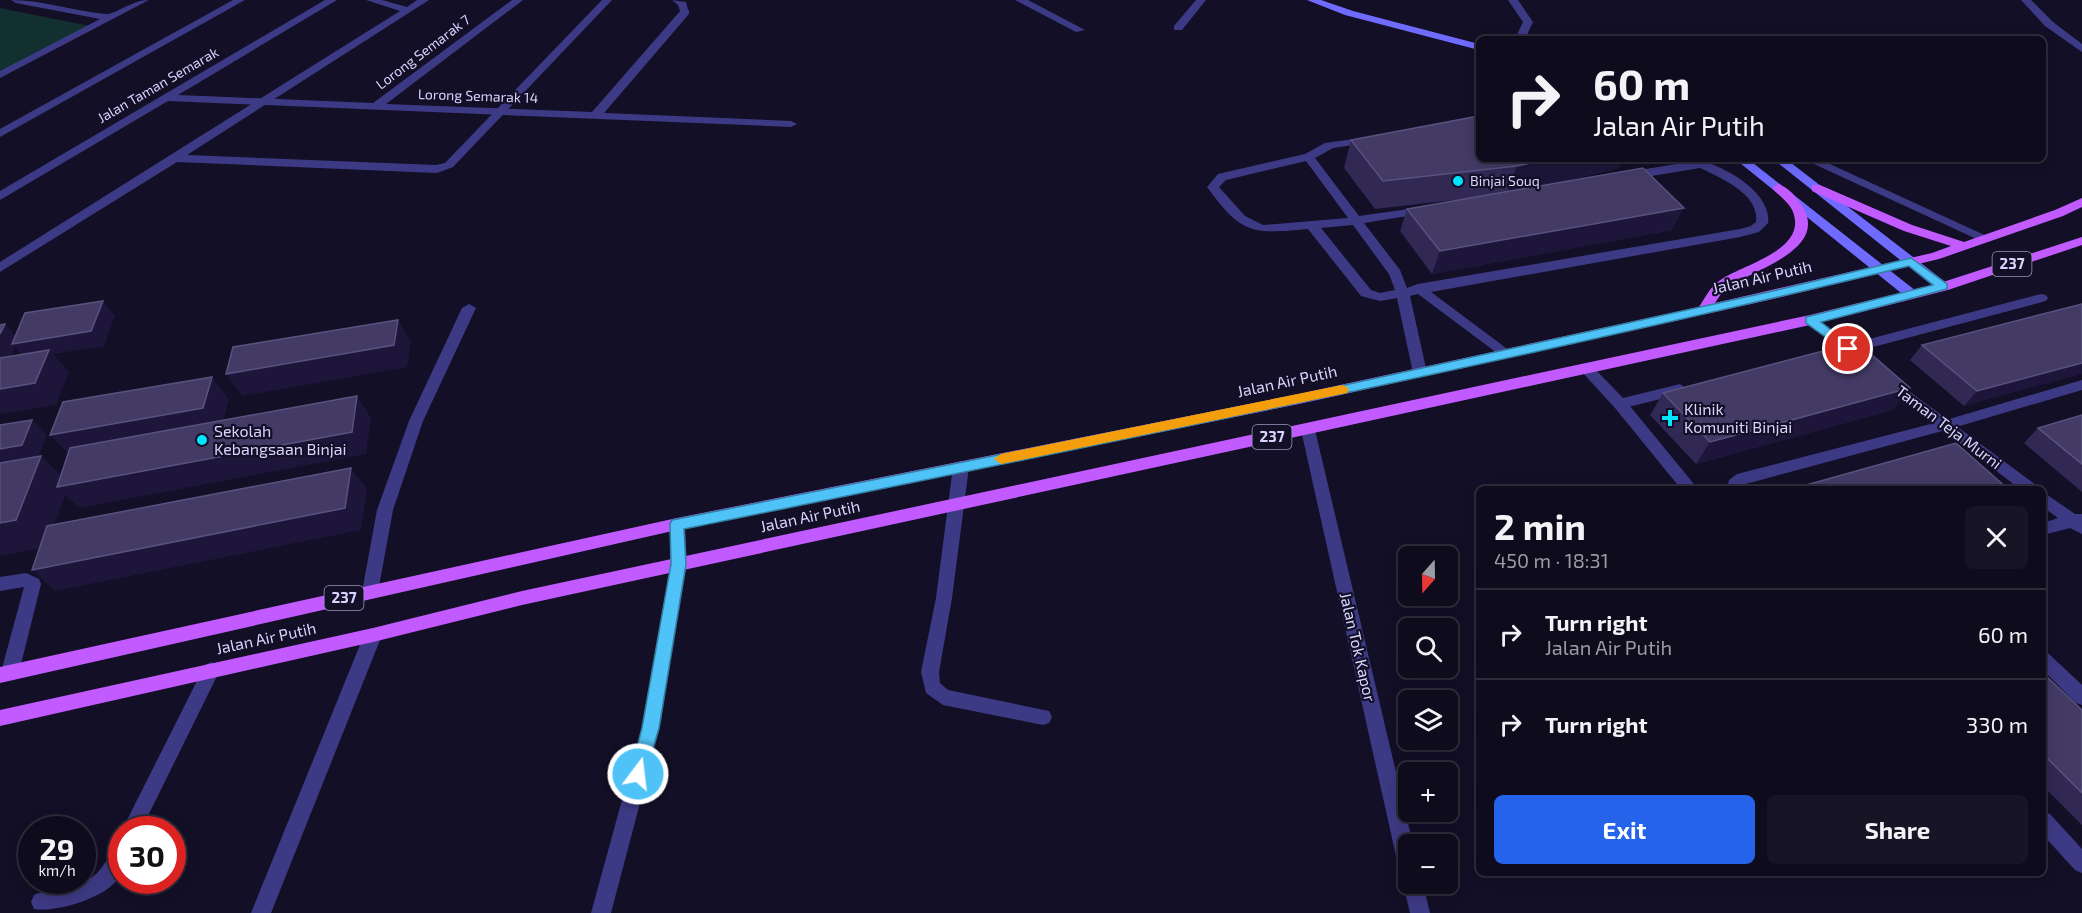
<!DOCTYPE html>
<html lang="en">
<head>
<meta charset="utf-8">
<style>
	body { margin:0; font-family:"Exo 2",sans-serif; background:#171425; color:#f1f3f6; height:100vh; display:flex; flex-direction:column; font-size:22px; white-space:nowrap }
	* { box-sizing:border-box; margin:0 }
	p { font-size:20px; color:#9b9ba3 }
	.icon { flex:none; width:33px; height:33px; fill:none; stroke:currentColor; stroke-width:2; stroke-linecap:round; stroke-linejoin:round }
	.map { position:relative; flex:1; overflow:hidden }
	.details { position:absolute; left:1476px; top:486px; width:570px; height:390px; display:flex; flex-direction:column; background:#0e0b1c; border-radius:9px; box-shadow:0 3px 15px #0003,0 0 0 2px #2e2b3b }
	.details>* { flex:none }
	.hud { position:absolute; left:1476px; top:36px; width:570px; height:126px; border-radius:9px; box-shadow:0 3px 15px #0003,0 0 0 2px #2e2b3b; background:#0e0b1c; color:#f1f3f6; overflow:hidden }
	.needle { width:39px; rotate:200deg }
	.tools { position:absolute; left:1398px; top:546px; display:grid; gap:12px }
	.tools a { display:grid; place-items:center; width:60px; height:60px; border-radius:9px; background:#0e0b1c; box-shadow:0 3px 15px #0003,0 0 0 2px #2e2b3b; font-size:30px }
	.speed { position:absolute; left:18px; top:816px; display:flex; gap:12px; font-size:30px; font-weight:700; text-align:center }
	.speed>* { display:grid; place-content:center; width:78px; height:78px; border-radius:50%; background:#0e0b1c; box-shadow:0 3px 15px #0003,0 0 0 2px #2e2b3b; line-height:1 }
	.speed small { font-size:15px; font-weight:400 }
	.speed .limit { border:9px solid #d22; background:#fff; color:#111 }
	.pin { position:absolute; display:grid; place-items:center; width:51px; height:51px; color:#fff; margin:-26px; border:3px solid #fff; border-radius:50%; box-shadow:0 2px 6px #0007 }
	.me { position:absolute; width:66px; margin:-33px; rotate:15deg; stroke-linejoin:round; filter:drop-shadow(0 0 4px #0008) }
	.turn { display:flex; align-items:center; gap:21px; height:126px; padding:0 18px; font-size:27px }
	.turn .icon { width:78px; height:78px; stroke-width:2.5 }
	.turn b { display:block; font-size:42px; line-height:51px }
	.round { display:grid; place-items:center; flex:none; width:63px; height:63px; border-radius:9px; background:#171425 }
	.head { display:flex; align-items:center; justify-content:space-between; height:102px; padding:0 18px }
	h1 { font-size:36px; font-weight:700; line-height:45px }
	.primary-button { display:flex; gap:12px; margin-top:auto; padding:12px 18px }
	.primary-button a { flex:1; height:69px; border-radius:9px; background:#2563eb; color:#fff; font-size:24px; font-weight:700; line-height:69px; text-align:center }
	.primary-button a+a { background:#171425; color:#f1f3f6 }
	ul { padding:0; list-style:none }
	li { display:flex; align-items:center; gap:18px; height:90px; padding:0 18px; border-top:2px solid #2e2b3b }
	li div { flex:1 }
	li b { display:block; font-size:22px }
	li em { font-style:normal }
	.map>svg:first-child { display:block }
	.green { fill:#12302f }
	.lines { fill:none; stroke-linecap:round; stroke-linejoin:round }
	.lane { fill:#3d3a85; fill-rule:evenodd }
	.street { fill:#3d3a85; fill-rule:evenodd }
	.secondary { fill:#6f6bff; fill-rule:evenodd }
	.primary { fill:#c25bff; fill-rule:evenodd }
	.wall { fill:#312854 }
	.shaded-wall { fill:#1d163a }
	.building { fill:#433a66; stroke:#5a527e; stroke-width:1.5 }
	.route { fill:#4fc3f7; stroke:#337fa1; stroke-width:1.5 }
	.slow { fill:#f59e0b }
	.poi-dot { fill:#00e5ff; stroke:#130f26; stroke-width:2 }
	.labels { text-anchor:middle; stroke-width:4.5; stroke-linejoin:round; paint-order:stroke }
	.far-street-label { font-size:14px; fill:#d9d4ff; stroke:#130f26 }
	.far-poi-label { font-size:14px; fill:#d9d4ff; stroke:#130f26; text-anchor:start }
	.shield { fill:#130f26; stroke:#9e99be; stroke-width:1.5 }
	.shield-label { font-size:15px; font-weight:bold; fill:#d9d4ff }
	.street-label { font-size:16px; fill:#d9d4ff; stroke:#130f26 }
	.poi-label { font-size:16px; fill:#d9d4ff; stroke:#130f26; text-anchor:start }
</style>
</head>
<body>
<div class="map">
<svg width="2082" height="913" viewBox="0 0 2082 913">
	<rect width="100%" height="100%" fill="#130f26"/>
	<polygon class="green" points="0,8 90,26 0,73"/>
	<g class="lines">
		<g class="lane">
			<polygon points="233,0 245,0 0,137 0,129"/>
			<polygon points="366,0 382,0 407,7 417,0 429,0 187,155 436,165 445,163 602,0 612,0 453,167 437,173 177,162 0,272 0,262 400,11"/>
			<polygon points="672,0 686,2 689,14 681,14 678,5"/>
			<path d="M1369,137L1375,140L1373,142L1333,148L1315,158L1359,216L1430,206L1432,209L1426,213L1364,223L1400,270L1407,288L1418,284L1740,229L1751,226L1756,222C1760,194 1721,178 1700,168L1627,180L1621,176L1627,172L1689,162L1688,159C1715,159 1773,191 1768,223L1759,232L1740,237L1431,292L1510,351L1512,354L1510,357L1505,359L1418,294L1410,296L1427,373L1420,378L1413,373L1397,298L1380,301L1361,296L1308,229C1252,234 1242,235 1207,187L1218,174L1305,154L1325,143ZM1306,161L1348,218L1263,225L1245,216L1219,187L1226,180ZM1353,225L1389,274L1395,290L1380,293L1371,290L1321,228Z"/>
			<polygon points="1803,159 1819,159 1991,238 1989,241 1981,241"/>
			<polygon points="469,304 476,308 423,421 393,510 378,592 376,597 370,599 364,597 362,592 377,510 409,421 462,308"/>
			<polygon points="2082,380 2082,390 1946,430 1742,485 1743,489 1727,489 1729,480 1737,474 1946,420"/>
			<polygon points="1620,399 1625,400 1698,489 1681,489 1615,408 1613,404 1615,400"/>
			<polygon points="26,573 39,579 41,584 19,672 16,677 10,680 4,677 1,672 24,587 0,591 0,577"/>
			<polygon points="2043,812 2050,814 2082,849 2082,873 2075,870 2043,835"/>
		</g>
		<g class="street">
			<path d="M11,0C43,0 73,11 105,14C116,15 131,0 149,0L0,78V71L100,19L16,3Z"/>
			<polygon points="325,0 337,0 178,95 373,103 512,0 523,0 386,104 592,112 681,10 689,10 689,14 604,113 791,121 797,124 791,127 168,101 0,200 0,191"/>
			<polygon points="1015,0 1028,0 1085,30 1076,32"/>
			<polygon points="1196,0 1206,0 1182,30 1174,30 1174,26"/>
			<polygon points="1508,0 1518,0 1533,22 1525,39 1515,39 1523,22"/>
			<polygon points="2021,0 2031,0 2053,22 2082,44 2082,52 2045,26"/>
			<polygon points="2041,294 2046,295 2048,298 2046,301 1858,351 1857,355 1835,354 1833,351 1836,347 1803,320 1810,315 1815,317 1850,344"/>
			<polygon points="1588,365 1593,367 1623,398 1680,384 1687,389 1685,393 1620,409 1615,408 1583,373 1581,370 1583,367"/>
			<polygon points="1890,377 2036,485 2039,489 2020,489 1885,386 1883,382"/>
			<polygon points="1308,425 1313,426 1315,430 1413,844 1408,844 1408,875 1401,872 1398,865 1301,430 1303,426"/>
			<polygon points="961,461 966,463 969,467 952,598 939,672 940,683 948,690 1049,711 1052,717 1049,723 1043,725 943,705 926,693 921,672 936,598 953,467 956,463"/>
			<polygon points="2043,492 2075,514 2082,514 2082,534 2070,528 2043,535 2043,523 2058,518 2043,507"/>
			<polygon points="677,518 683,520 685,524 687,564 660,727 611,913 591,913 642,727 671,564 669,524 671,520"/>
			<polygon points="373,628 379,630 382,635 271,913 251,913 364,635 367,630"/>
			<polygon points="2043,651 2049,654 2082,685 2082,705 2076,703 2043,670"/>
			<polygon points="211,662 217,665 220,670 141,830 122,830 205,665"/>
			<path d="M122,840C122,850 124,864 121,873C113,897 55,913 34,909L31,902L34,895C57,885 86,890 102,867C108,860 111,851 115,842Z"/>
			<polygon points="1408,876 1408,884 1423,884 1430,913 1410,913 1403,884"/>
		</g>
		<g class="secondary">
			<polygon points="1307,0 1321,0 1353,11 1479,44 1479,50 1345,15"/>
			<polygon points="1735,159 1748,159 1916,291 1918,294 1916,297 1906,297"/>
			<polygon points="1773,159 1786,159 1948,284 1950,287 1948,290 1938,290"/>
		</g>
		<g class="primary">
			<path d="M1778,184C1788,187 1797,197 1802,206C1830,249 1753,270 1730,286C1723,290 1719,297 1715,303L1932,253L1951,246L1904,231L1812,191V185H1820L1912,225L1964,242L2055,210L2082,198V207L2063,216L1939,259L1764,301L1299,404L677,530L0,683V667L677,518L1299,394L1699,307C1705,298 1710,287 1719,281C1740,265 1808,251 1793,212C1789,202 1779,196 1772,188Z"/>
			<polygon points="2082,237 2082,245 1948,290 1810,325 522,605 373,642 0,726 0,710 373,628 522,591 1810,315 1940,283"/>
		</g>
	</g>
	<g class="wall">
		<polygon points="1351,140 1619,168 1547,185 1672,230 1432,274 1400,231 1407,209 1463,199 1375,209 1344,168"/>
		<polygon points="2082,304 1964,406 1910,360 1922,345"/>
		<polygon points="1910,388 1892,410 1696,464 1650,415 1663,393"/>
		<polygon points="2082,415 2082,492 2024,443 2038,428"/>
		<polygon points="2043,673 2082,710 2082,825 2043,786"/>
	</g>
	<g class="shaded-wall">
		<polygon points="1548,159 1623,159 1619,168 1507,194 1517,166"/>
		<polygon points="1684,208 1672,230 1432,274 1440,251"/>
		<polygon points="103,301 115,316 104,346 53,354 69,372 56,405 0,414 0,389 26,359 15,347 7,366 0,367 0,334 5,324 19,340"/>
		<polygon points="398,320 411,342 407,367 242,396 226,374"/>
		<polygon points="2082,363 2082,374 1964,406 1977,391"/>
		<polygon points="212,377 229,399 221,430 72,457 50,435"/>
		<polygon points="1910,388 1892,410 1696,464 1710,442"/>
		<polygon points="357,396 371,418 366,454 79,508 65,495 46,547 0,556 0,523 41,456 69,483"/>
		<polygon points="32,420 47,435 37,460 0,466 0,449"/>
		<polygon points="351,468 367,489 361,530 55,591 32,570"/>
	</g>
	<g class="building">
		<polygon points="1479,116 1479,159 1548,159 1517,166 1383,181 1351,140"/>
		<polygon points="1643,168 1684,208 1440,251 1407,209"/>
		<polygon points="103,301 91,331 12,344 25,313"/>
		<polygon points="2082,304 2082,363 1977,391 1922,345"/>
		<polygon points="398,320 394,345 226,374 233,347"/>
		<polygon points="5,324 0,334 0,325"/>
		<polygon points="1857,342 1910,388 1710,442 1663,393"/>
		<polygon points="49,350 35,383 0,389 0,358"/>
		<polygon points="212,377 203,408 50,435 63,402"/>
		<polygon points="357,396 352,432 57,487 70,448"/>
		<polygon points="2082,415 2082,464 2038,428"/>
		<polygon points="32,420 22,445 0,449 0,425"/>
		<polygon points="1956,443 2008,489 1792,489"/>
		<polygon points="41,456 16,520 0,523 0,463"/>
		<polygon points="351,468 345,508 32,570 47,526"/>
		<polygon points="2043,673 2082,710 2082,793 2043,754"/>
	</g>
	<path class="route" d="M1911,258L1947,284V289L1821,322L1852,346L1854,349L1852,352L1848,353L1806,323V317L1933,285L1909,266C1503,364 1093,446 684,529L686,564L659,728L644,779L638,782L632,779L630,774L642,728L671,564L670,524L672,520L1299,395L1764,293Z"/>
	<polygon class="slow" points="1342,385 1347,387 1349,390 1347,393 1001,464 994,459 1001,454"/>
	<g class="poi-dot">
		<circle cx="1458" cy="181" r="6"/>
		<path d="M1667 409h6v6h6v6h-6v6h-6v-6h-6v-6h6z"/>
		<circle cx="202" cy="440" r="6"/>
	</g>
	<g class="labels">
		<g class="far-street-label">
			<text transform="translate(423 52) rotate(-37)" y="5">Lorong Semarak 7</text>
			<text transform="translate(158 85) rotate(-30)" y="5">Jalan Taman Semarak</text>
			<text transform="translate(478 96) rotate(2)" y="5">Lorong Semarak 14</text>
		</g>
		<g class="far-poi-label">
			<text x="1470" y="186">Binjai Souq</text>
		</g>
		<g class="shield">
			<rect x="1992.5" y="252" width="39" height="24" rx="4.5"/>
			<rect x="1252.5" y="425" width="39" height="24" rx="4.5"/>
			<rect x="324.5" y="586" width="39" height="24" rx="4.5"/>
		</g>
		<g class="shield-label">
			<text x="2012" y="269">237</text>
			<text x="1272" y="442">237</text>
			<text x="344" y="603">237</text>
		</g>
		<g class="street-label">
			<text transform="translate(1762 277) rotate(-13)" y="6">Jalan Air Putih</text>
			<text transform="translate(1287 381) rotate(-12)" y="6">Jalan Air Putih</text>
			<text transform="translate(1949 427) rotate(37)" y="6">Taman Teja Murni</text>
			<text transform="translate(810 516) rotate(-12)" y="6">Jalan Air Putih</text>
			<text transform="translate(266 638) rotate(-12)" y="6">Jalan Air Putih</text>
			<text transform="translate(1358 647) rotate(77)" y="6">Jalan Tok Kapor</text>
		</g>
		<g class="poi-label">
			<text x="1684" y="415">Klinik<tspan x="1684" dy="18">Komuniti Binjai</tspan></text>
			<text x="214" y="437">Sekolah<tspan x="214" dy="18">Kebangsaan Binjai</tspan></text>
		</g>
	</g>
</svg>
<div class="tools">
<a><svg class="needle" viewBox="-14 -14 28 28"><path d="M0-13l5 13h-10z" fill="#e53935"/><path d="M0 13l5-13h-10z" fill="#9b9ba3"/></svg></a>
<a><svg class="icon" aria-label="search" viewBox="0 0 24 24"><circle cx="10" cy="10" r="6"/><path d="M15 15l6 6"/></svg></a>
<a><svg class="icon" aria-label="layers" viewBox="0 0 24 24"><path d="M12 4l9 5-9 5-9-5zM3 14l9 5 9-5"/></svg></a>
<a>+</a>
<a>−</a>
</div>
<div class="speed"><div>29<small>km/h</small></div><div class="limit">30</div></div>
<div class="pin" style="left:1848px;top:349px;background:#d93025"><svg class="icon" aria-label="arrive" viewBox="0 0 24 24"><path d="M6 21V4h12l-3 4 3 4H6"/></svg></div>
<svg class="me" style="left:638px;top:774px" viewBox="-20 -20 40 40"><circle r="17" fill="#4fc3f7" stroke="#fff" stroke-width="3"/><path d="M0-11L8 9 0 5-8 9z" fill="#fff"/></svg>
<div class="hud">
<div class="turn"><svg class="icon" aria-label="right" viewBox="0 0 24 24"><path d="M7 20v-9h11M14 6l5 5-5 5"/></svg><div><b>60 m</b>Jalan Air Putih</div></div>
</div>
<section class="details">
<div class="head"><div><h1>2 min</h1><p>450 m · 18:31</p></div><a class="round"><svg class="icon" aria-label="close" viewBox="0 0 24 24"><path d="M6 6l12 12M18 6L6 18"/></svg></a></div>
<ul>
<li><svg class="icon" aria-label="right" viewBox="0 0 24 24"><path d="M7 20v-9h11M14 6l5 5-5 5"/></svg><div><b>Turn right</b><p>Jalan Air Putih</p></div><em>60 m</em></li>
<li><svg class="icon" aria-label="right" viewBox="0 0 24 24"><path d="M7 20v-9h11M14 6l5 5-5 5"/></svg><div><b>Turn right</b></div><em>330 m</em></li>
</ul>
<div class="primary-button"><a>Exit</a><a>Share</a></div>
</section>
</div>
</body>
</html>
